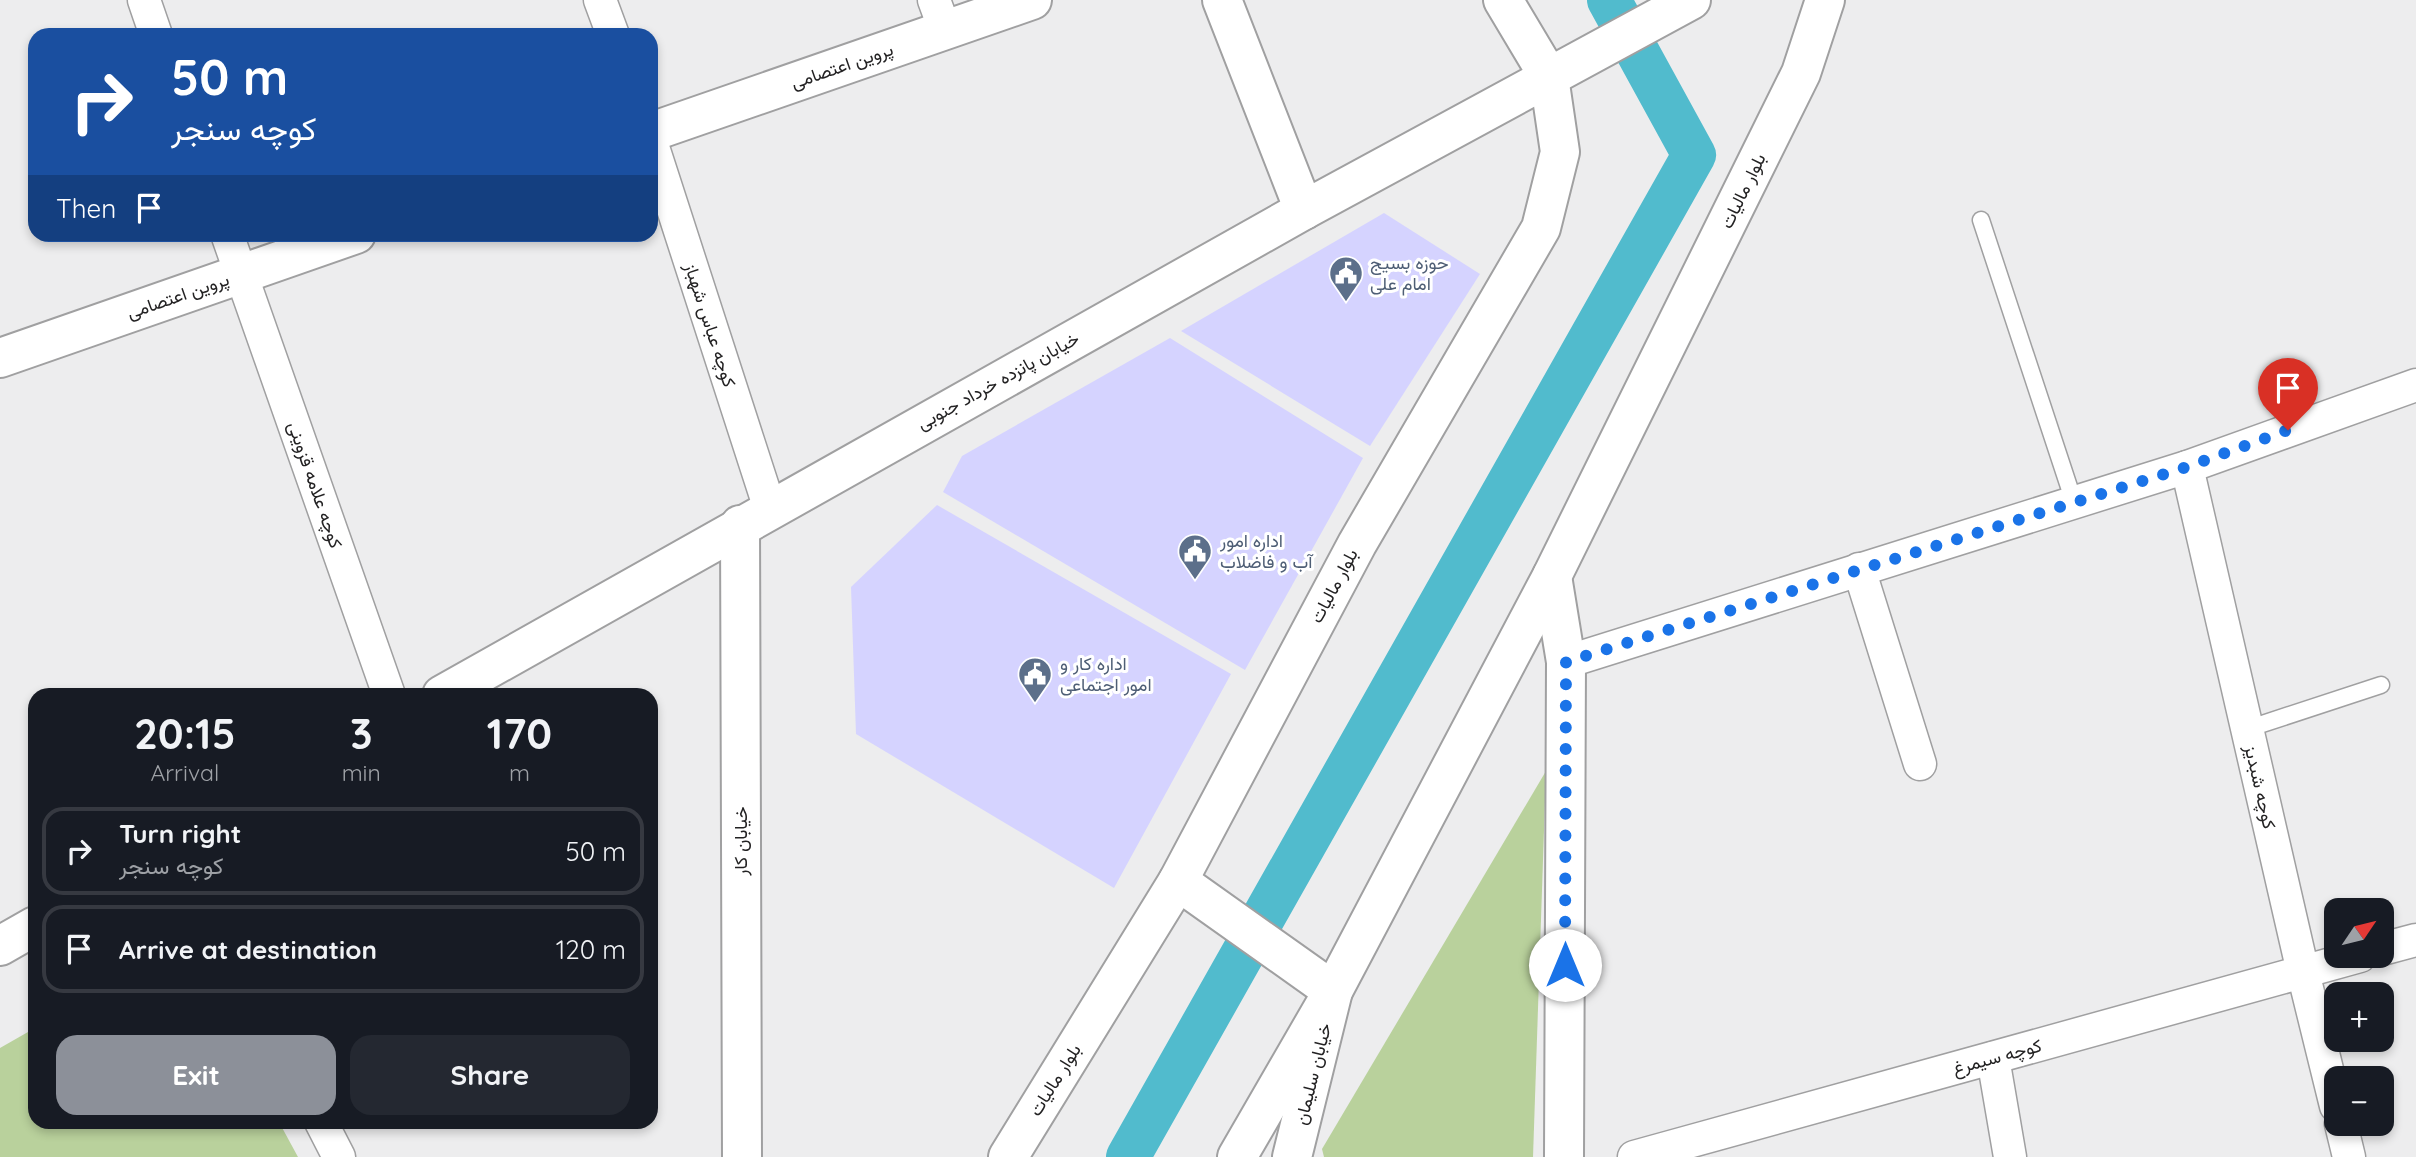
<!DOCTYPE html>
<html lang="en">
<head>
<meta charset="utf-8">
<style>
	body { margin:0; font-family:Quicksand,Vazirmatn,sans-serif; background:#242831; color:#f1f3f6; height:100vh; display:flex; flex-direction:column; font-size:26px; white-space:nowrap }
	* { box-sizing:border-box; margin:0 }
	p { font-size:23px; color:#9ea1a6 }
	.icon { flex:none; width:38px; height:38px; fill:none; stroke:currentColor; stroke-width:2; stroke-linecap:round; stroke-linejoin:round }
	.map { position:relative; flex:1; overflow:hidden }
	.side { position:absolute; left:28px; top:688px; width:630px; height:441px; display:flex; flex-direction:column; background:#171b24; border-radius:21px; box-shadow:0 4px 10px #0003 }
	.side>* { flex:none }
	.hud { position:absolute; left:28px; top:28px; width:630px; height:214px; border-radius:21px; box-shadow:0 4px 10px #0003; background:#1a4fa0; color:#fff; overflow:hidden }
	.needle { width:46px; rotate:55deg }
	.tools { position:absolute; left:2324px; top:898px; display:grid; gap:14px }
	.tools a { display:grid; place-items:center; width:70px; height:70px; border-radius:14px; background:#171b24; box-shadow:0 4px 10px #0003; font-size:35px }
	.pin { position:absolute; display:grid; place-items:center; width:60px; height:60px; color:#fff; margin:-72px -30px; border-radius:50% 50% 50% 0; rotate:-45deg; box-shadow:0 0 7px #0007 }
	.pin .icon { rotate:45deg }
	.me { position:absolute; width:77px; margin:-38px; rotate:0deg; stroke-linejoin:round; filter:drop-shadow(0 0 5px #0008) }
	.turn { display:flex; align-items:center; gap:24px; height:147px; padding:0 28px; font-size:32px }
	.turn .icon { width:91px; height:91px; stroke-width:2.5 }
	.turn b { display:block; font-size:49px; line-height:60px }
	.then { display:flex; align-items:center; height:66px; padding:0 28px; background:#0003; gap:14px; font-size:26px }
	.eta { display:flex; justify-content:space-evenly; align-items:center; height:119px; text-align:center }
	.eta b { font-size:42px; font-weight:700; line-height:49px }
	.primary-button { display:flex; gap:14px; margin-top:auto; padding:14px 28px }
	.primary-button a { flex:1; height:80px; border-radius:21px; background:#8c9099; color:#fff; font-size:28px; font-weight:700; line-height:80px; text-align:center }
	.primary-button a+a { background:#242831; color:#f1f3f6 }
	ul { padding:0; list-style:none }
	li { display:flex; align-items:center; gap:21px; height:88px; margin:0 14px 10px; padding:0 14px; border:4px solid #363941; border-radius:21px }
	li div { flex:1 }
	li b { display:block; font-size:26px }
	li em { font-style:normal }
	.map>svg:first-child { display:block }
	.green { fill:#b9d19c }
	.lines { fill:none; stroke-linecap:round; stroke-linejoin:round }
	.canal { stroke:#51bbcd; stroke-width:44 }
	.building { fill:#d5d3ff }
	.lane-casing { stroke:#a0a0a1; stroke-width:19 }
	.street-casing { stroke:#a0a0a1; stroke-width:35 }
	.secondary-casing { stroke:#a0a0a1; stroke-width:42 }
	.lane { stroke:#fff; stroke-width:16 }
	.street { stroke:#fff; stroke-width:32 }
	.secondary { stroke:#fff; stroke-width:38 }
	.route { stroke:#1a73e8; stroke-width:12; stroke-dasharray:0 21.6 }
	.labels { text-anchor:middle; stroke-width:6; stroke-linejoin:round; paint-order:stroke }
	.street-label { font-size:18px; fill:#232223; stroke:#fff }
	.service-label { font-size:18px; fill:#4e5e75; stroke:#fff; text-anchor:start }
</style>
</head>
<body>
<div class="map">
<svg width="2416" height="1157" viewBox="0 0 2416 1157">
	<rect width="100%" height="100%" fill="#ededee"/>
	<g class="green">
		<polygon points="1546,771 1533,1157 1324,1157 1322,1149"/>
		<polygon points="35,1028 35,1122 279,1122 298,1157 0,1157 0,1048"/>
	</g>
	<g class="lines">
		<polyline class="canal" points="1128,1157 1694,155 1609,0"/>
	</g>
	<g class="building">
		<polygon points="1384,213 1480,274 1370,446 1181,331"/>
		<polygon points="1170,338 1363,458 1245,670 943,492 962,456"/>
		<polygon points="937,505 1231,674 1114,888 856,734 851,587"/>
	</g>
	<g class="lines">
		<g class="lane-casing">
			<g id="lane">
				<polyline points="1981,220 2074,502"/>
				<polyline points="2247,729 2381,685"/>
			</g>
		</g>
		<g class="street-casing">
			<g id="street">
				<polyline points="144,0 156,35"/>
				<polyline points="600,0 613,35"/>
				<polyline points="934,0 945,30"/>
				<polyline points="651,141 770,509"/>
				<polyline points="227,234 389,695"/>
				<polyline points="2187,467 2303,972 2336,1106"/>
				<polyline points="1859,569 1920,764"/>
				<polyline points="1566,662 2187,467 2416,385"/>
				<polyline points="2382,949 2416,940"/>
				<polyline points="1993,1058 2010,1157"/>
				<polyline points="321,1122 339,1157"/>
				<polyline points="2341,1124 2349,1157"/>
				<polyline points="1634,1157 2360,956"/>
			</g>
		</g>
		<g class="secondary-casing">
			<g id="secondary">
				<polyline points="1222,0 1304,210"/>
				<polyline points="651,132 1032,0"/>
				<polyline points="0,358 356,234"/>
				<polyline points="740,525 742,1157"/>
				<polyline points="1552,576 1566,662 1564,1157"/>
				<polyline points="442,695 1304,210 1691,0"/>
				<polyline points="1178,881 1333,991 1292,1157"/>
				<polyline points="0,946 35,926"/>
				<polyline points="1008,1157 1178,881 1357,544 1541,228 1560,152 1549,77 1503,0"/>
				<polyline points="1237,1157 1333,991 1552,576 1801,73 1825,0"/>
			</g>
		</g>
		<use href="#lane" class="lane"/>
		<use href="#street" class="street"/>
		<use href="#secondary" class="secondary"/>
	</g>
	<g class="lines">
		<polyline class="route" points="1565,965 1566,662 2187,467 2288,430"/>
	</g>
	<defs>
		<g id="civic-pin" transform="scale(1.75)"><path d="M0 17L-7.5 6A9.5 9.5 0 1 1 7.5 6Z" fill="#5c6f8a" stroke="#fff"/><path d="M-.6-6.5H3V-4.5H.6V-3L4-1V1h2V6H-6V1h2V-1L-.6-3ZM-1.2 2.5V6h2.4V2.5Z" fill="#fff"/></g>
	</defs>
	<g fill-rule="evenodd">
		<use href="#civic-pin" x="1346" y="273"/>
		<use href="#civic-pin" x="1195" y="551"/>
		<use href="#civic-pin" x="1035" y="674"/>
	</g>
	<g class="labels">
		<g class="street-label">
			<text transform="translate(842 66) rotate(-19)" y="6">پروین اعتصامی</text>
			<text transform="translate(1743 191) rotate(-64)" y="6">بلوار مالیات</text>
			<text transform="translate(178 296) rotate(-19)" y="6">پروین اعتصامی</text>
			<text transform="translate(710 325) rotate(72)" y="6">کوچه عباس شهباز</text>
			<text transform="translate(998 381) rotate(-29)" y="6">خیابان پانزده خرداد جنوبی</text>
			<text transform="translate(315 485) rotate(71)" y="6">کوچه علامه قزوینی</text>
			<text transform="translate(1334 586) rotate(-62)" y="6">بلوار مالیات</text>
			<text transform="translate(2260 787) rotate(77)" y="6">کوچه شبدیز</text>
			<text transform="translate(741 841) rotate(-90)" y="6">خیابان کار</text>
			<text transform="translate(1997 1057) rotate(-15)" y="6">کوچه سیمرغ</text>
			<text transform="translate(1313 1074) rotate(-76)" y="6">خیابان سلیمان</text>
			<text transform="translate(1055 1080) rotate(-58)" y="6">بلوار مالیات</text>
		</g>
		<g class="service-label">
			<text x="1370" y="269">حوزه بسیج<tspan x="1370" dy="21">امام علی</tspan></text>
			<text x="1220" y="547">اداره امور<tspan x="1220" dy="21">آب و فاضلاب</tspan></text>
			<text x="1060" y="670">اداره کار و<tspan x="1060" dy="21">امور اجتماعی</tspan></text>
		</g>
	</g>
</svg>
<div class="tools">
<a><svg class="needle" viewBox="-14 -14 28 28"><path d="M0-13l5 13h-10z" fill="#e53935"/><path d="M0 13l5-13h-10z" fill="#9ea1a6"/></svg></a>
<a>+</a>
<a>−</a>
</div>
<div class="pin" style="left:2288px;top:430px;background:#d93025"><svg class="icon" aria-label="arrive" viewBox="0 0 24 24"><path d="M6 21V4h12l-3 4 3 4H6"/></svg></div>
<svg class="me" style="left:1565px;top:965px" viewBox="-20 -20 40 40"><circle r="19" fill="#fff"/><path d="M0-13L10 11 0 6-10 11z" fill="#1a73e8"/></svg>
<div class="hud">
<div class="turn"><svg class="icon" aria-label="right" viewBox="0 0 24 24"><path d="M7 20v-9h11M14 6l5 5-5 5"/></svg><div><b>50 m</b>کوچه سنجر</div></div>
<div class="then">Then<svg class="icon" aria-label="arrive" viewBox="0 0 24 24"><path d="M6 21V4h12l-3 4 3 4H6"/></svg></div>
</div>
<section class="side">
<div class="eta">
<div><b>20:15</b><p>Arrival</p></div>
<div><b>3</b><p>min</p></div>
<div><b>170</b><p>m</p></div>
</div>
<ul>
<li><svg class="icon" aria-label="right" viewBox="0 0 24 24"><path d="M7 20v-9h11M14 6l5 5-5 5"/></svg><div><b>Turn right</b><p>کوچه سنجر</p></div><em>50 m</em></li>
<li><svg class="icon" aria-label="arrive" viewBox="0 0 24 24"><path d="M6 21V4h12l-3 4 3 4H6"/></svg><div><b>Arrive at destination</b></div><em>120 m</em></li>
</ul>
<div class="primary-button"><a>Exit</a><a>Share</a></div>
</section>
</div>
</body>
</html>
